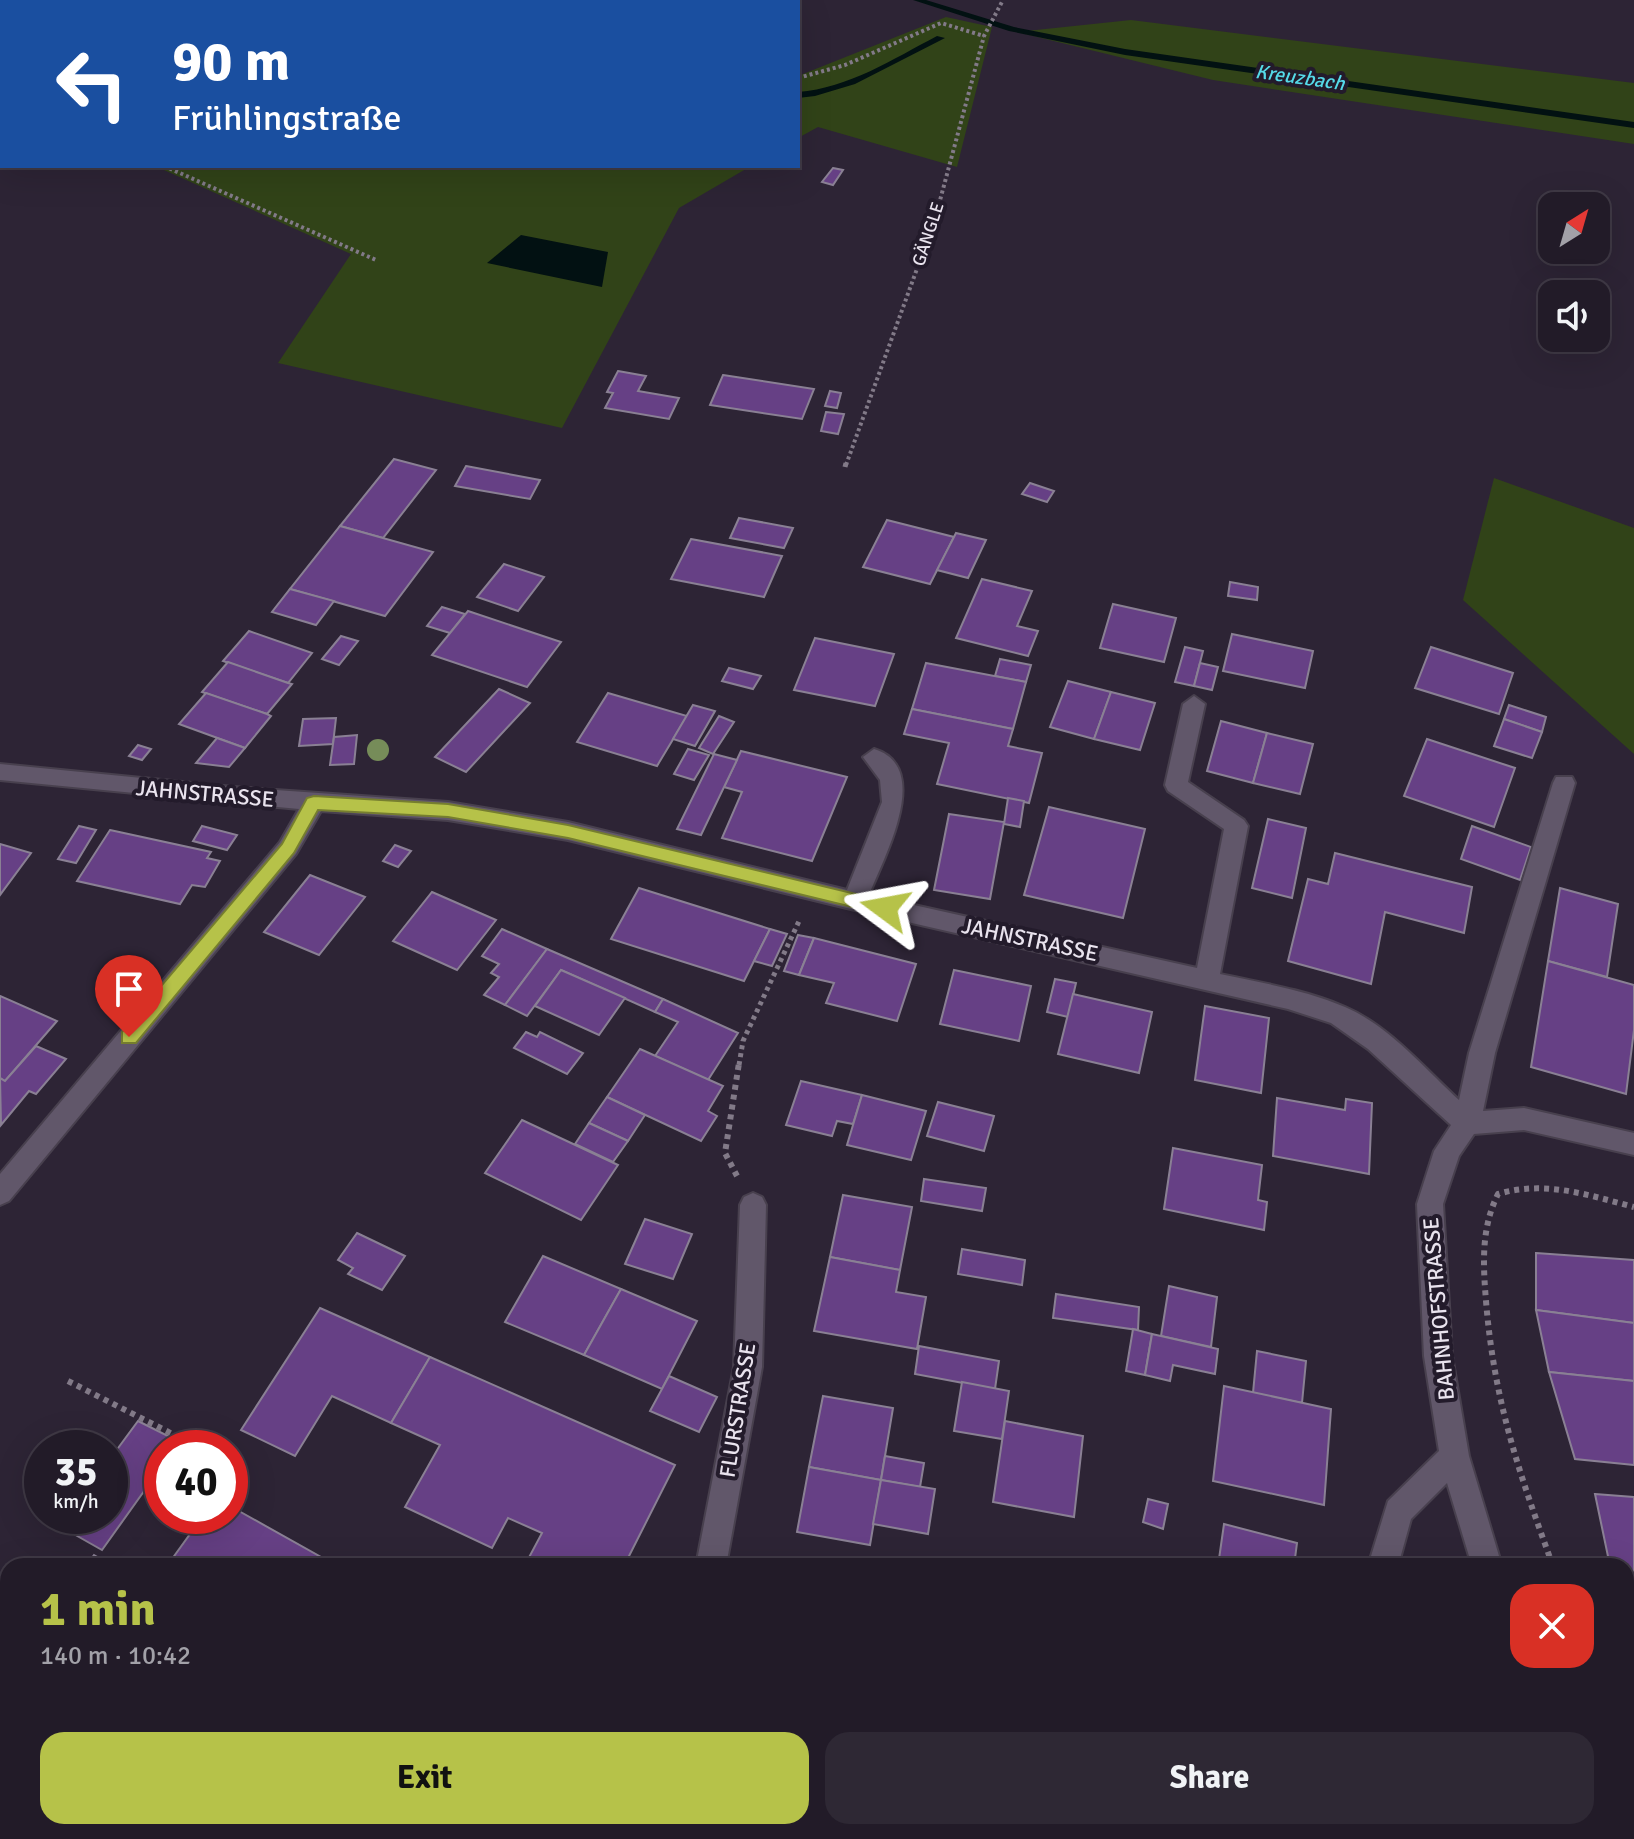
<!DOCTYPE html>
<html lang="en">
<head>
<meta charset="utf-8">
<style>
	body { margin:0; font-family:Signika,sans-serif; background:#2e2834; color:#f1f3f6; height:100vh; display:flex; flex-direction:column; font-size:30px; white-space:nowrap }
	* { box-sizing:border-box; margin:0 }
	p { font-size:26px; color:#a2a1a8 }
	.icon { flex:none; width:44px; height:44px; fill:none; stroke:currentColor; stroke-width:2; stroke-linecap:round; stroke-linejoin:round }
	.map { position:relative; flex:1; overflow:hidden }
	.side { position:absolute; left:0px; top:1558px; width:1634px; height:282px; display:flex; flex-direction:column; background:#221b28; border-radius:24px 24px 0 0; box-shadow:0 8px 32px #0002,0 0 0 2px #3f3945 }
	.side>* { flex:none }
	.banner { position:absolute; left:0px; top:0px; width:800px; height:168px; box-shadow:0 8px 32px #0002,0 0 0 2px #3f3945; background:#1a4fa0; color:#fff; overflow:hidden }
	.needle { width:52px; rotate:37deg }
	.fabs { position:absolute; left:1538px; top:192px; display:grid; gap:16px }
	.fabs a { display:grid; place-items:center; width:72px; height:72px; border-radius:16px; background:#221b28; box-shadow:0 8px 32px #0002,0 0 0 2px #3f3945; font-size:40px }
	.speed { position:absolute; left:24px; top:1430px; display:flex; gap:16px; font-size:40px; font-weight:700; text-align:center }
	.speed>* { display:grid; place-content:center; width:104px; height:104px; border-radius:50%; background:#221b28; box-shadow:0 8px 32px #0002,0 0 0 2px #3f3945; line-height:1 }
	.speed small { font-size:20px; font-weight:400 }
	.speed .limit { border:12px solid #d22; background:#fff; color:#111 }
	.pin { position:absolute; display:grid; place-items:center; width:68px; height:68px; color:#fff; margin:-82px -34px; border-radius:50% 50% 50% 0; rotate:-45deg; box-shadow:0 0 8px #0007 }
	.pin .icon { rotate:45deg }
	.me { position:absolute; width:88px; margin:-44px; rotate:283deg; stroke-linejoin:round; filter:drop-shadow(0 0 6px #0008) }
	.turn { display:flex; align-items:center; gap:28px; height:168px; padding:0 40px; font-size:36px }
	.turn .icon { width:104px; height:104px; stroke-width:2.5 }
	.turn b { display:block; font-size:56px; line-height:68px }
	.round { display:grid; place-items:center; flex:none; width:84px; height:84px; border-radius:24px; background:#2e2834 }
	.overview { display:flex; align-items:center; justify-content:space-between; height:136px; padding:0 40px }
	h1 { font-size:48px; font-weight:700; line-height:60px; color:#b6c249 }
	.cta { display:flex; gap:16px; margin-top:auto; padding:16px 40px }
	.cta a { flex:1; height:92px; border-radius:24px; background:#b6c249; color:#111; font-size:32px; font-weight:700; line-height:92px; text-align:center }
	.cta a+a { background:#2e2834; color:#f1f3f6 }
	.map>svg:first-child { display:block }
	.green { fill:#314318 }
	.water { fill:#021112 }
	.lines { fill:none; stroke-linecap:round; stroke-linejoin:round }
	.stream { fill:#021112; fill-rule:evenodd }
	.building { fill:#664085; stroke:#8a8094; stroke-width:2 }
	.minor-casing { stroke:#48404e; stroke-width:4 }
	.path-far2 { stroke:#827a88; stroke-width:4; stroke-dasharray:3 3; stroke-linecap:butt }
	.path-far1 { stroke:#827a88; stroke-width:5; stroke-dasharray:4 4; stroke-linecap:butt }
	.path { stroke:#827a88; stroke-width:6; stroke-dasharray:5 5; stroke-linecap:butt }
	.minor { fill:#61576a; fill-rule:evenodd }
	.tree { fill:#768c59 }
	.route { fill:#b6c249; stroke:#767e2f; stroke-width:2 }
	.labels { text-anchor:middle; stroke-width:8; stroke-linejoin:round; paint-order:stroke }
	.far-street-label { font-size:18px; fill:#e9e3ee; stroke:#231b2b }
	.far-water-label { font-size:20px; font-style:italic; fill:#55dae8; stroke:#231b2b }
	.street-label { font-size:22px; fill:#e9e3ee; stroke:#231b2b }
</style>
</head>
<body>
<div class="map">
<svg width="1634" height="1839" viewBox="0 0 1634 1839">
	<rect width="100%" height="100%" fill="#2d2435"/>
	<g class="green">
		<polygon points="0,0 476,0 482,2 2,2 2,98"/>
		<polygon points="946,17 992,27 957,167 818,127 798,138 798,76"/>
		<polygon points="1131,20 1634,83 1634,144 1213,80 1017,32"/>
		<polygon points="155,166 751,166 679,208 562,428 278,363 351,254"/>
		<polygon points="1494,478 1634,528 1634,754 1463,600"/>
	</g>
	<polygon class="water" points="521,235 608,252 602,287 487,263"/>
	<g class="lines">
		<g class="stream">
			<polygon points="183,0 196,0 195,2 182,2"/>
			<polygon points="392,0 402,0 403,2 393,2"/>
			<polygon points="913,0 926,0 1014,27 1125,49 1634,122 1634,128 1125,55 1009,31"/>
			<path d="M937,36L945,38L855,84L815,96L798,98V92C849,88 893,59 937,36Z"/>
			<polygon points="0,56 2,57 2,63 0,62"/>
		</g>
	</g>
	<g class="building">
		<polygon points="833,168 843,170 833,185 822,182"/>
		<polygon points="618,371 646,376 638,391 679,398 669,419 605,408 613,393 607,392"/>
		<polygon points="723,375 814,389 802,419 710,405"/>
		<polygon points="830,391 841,393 837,408 825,406"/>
		<polygon points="826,412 844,414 838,434 821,431"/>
		<polygon points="394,459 436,470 383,538 340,526"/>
		<polygon points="466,466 540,480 530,499 455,486"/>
		<polygon points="1030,483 1054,491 1047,502 1022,494"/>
		<polygon points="739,518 793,528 784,548 730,538"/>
		<polygon points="887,520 954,537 930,584 863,567"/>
		<polygon points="340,526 433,552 385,616 290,589"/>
		<polygon points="956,533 986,540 968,578 937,570"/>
		<polygon points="691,539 782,556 764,597 671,579"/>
		<polygon points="504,564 544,577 518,611 477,597"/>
		<polygon points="982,579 1032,591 1017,626 1038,631 1028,656 956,638"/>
		<polygon points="1230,582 1258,587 1257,600 1228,596"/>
		<polygon points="290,589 334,601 316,625 272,612"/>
		<polygon points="1113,604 1176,618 1164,662 1100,648"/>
		<polygon points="442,607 465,614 450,633 427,626"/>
		<polygon points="468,611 561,642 527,687 432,655"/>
		<polygon points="249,631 312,653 288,683 223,661"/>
		<polygon points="1232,634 1313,651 1305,688 1223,671"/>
		<polygon points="341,636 358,641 339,665 322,659"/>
		<polygon points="815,638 894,654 875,706 794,690"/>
		<polygon points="1185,647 1203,651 1194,686 1175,682"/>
		<polygon points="1431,647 1513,673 1499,714 1415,688"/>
		<polygon points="1000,659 1031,665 1026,682 995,676"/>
		<polygon points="228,662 288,683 292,684 267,714 202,692"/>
		<polygon points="926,663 1026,682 1013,729 912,709"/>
		<polygon points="1200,663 1218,667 1212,690 1194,686"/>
		<polygon points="729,668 761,676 753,689 722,681"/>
		<polygon points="1068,681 1111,692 1094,739 1050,727"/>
		<polygon points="499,689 530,703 466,772 435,757"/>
		<polygon points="1111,692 1155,703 1140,750 1094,739"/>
		<polygon points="206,693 267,714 271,716 245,748 179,724"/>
		<polygon points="608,693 687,716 657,766 577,742"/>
		<polygon points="693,705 715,711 695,746 673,739"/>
		<polygon points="1509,705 1546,717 1542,732 1504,719"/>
		<polygon points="912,709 1013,729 1008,746 1042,753 1029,803 937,784 949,743 904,734"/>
		<polygon points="719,716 734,722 713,754 699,748"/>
		<polygon points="336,718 333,744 299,746 303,719"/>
		<polygon points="1504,719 1542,732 1532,758 1494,746"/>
		<polygon points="1221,721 1267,733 1253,783 1207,771"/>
		<polygon points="1267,733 1313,744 1300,794 1253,783"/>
		<polygon points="357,735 354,764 330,765 334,737"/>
		<polygon points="217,738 245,748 229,767 196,763"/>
		<polygon points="1427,739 1515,768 1494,827 1404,796"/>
		<polygon points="138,745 151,749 142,760 129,756"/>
		<polygon points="688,749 709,755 694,780 674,774"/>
		<polygon points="741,751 847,777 812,861 722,838 742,792 724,787"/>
		<polygon points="714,754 737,760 701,835 677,829"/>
		<polygon points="1008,798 1024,801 1020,827 1004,824"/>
		<polygon points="1049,807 1145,829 1123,918 1024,895"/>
		<polygon points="949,814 1004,822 990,899 934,890"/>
		<polygon points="1268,819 1306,828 1292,898 1252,888"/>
		<polygon points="79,826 96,830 76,863 58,859"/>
		<polygon points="202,826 237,835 227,850 193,841"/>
		<polygon points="1472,826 1531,847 1520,880 1461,859"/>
		<polygon points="110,830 211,852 207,858 220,861 205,887 192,885 180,904 77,881"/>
		<polygon points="0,844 31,853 0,895"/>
		<polygon points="395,845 411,851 398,867 383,861"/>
		<polygon points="1335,853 1472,887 1464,933 1385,912 1371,984 1288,961 1308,879 1328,884"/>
		<polygon points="310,875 365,897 319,955 264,932"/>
		<polygon points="639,888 770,929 744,981 611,939"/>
		<polygon points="1560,888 1618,904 1607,977 1548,961"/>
		<polygon points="432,892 496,920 457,970 393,941"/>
		<polygon points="502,929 547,949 505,1005 484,995 499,977 491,973 499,964 482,956"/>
		<polygon points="770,929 787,934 772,966 754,961"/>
		<polygon points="798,935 814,938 799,975 784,971"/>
		<polygon points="814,938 916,964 897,1021 826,1003 834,983 799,975"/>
		<polygon points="547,949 663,999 655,1012 561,970 527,1016 505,1005"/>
		<polygon points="1548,961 1634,985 1634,1030 1626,1094 1531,1067"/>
		<polygon points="561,970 625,998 599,1035 535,1006"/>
		<polygon points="954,970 1031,986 1019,1041 940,1024"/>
		<polygon points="1055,979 1076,983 1068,1017 1047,1012"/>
		<polygon points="1073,994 1152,1012 1139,1073 1058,1054"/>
		<polygon points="0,996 57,1021 5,1081 0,1078"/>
		<polygon points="663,999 738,1033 708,1080 655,1056 678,1022 655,1012"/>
		<polygon points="1205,1006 1269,1018 1261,1093 1195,1080"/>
		<polygon points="526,1032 537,1037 540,1032 583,1053 567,1074 514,1048"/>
		<polygon points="36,1046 66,1059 36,1094 29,1091 1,1125 0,1078 5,1081"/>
		<polygon points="640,1049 723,1086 708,1111 717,1116 701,1141 607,1097"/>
		<polygon points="801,1081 862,1095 853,1124 837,1121 832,1136 786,1125"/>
		<polygon points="862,1095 926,1111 911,1160 847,1145"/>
		<polygon points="607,1097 645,1115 628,1141 589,1123"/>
		<polygon points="1277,1098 1345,1110 1346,1099 1372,1103 1369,1174 1273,1156"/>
		<polygon points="938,1102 994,1116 984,1151 927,1136"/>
		<polygon points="522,1120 618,1165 581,1220 485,1173"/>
		<polygon points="589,1123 628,1141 613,1162 575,1144"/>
		<polygon points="1173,1148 1262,1165 1258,1200 1267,1202 1264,1230 1164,1209"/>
		<polygon points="924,1179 986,1188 982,1211 921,1201"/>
		<polygon points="843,1195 912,1207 900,1270 830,1257"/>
		<polygon points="645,1219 692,1234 673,1279 625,1264"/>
		<polygon points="357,1233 405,1256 382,1290 348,1274 353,1268 338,1260"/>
		<polygon points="962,1249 1025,1260 1022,1285 958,1274"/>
		<polygon points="1536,1253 1634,1260 1634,1323 1536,1310"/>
		<polygon points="543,1256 621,1289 584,1355 505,1322"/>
		<polygon points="830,1257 900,1270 896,1292 926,1297 917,1349 814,1331"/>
		<polygon points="1169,1286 1217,1297 1211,1347 1161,1336"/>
		<polygon points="621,1289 697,1321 662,1389 584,1355"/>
		<polygon points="1056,1294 1139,1307 1138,1330 1053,1318"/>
		<polygon points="320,1308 430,1357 391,1423 332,1396 295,1456 241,1430"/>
		<polygon points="1536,1310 1634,1323 1634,1381 1549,1372"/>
		<polygon points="1133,1329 1152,1334 1145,1375 1126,1371"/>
		<polygon points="1152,1334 1218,1349 1215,1374 1173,1365 1170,1381 1145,1375"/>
		<polygon points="919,1346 999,1361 995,1389 915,1374"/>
		<polygon points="1257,1351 1306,1361 1302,1403 1253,1393"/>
		<polygon points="430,1357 675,1465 624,1566 532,1566 526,1563 542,1533 508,1518 492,1548 405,1507 440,1445 391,1423"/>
		<polygon points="1549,1372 1634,1381 1634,1465 1575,1459"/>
		<polygon points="669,1376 717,1397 699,1432 650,1411"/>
		<polygon points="962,1382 1009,1391 1002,1439 954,1431"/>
		<polygon points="1224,1386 1331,1409 1324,1505 1213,1481"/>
		<polygon points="823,1396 893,1408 881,1480 809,1467"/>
		<polygon points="138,1421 180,1442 175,1448 162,1448 162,1466 102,1550 72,1533 84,1516 110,1516 110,1480 118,1469 110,1465 110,1459"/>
		<polygon points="1005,1421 1083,1436 1074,1517 993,1502"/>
		<polygon points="885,1456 924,1463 920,1487 881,1480"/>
		<polygon points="809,1467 881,1480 870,1545 797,1532"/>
		<polygon points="881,1480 935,1489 928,1534 873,1524"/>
		<polygon points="1595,1494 1634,1497 1634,1571 1626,1570 1626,1566 1610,1566"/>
		<polygon points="1148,1499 1168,1504 1163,1529 1143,1522"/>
		<polygon points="230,1506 337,1566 167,1566 203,1516 230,1516"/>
		<polygon points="1224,1524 1297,1543 1294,1566 1218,1566"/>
		<polygon points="94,1555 113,1566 86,1566"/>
		<polygon points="1626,1570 1634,1571 1634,1649 1626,1649"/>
		<polygon points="1626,1649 1634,1649 1634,1686"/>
		<polygon points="8,1780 8,1823 0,1829 0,1785"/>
		<polygon points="8,1823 8,1832 19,1832 22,1839 0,1839 0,1829"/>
		<polygon points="210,1832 330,1832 337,1839 204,1839"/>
		<polygon points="379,1832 512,1832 507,1839 373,1839"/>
		<polygon points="767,1832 839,1832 836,1839 770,1839 765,1837"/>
		<polygon points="839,1832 860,1832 875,1839 836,1839"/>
		<polygon points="1083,1832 1122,1832 1120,1839 1103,1839"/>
		<polygon points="1342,1832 1480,1832 1481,1839 1343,1839"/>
	</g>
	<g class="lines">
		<g class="minor-casing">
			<g id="minor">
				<path d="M1194,696L1205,704L1188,782L1244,820L1248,826L1220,974C1262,983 1306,990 1345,1007C1388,1025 1425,1069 1459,1100L1469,1053L1553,783L1556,777H1572L1575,783L1495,1053L1483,1111L1524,1108L1634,1133V1155L1524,1130L1474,1134L1459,1156L1443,1204L1452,1356L1469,1456L1502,1566H1472L1447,1483L1411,1519L1398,1566H1368L1388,1501L1439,1451L1424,1356L1417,1204L1434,1151L1451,1125L1368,1049L1331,1023L1288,1009L855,910L568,840L448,820L321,811L296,854L9,1201L0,1205V1174L280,842L299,809L0,780V764L233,787L448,802L568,822L847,890L882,802L880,780L863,757L874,749C934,767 883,859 869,895L1197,968L1224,829L1168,791L1165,785L1183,704Z"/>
				<polygon points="753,1193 762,1197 766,1205 762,1367 726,1566 696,1566 734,1367 740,1205 744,1197"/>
				<polygon points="0,1661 8,1665 8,1702 0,1698"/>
				<rect x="1626" y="1787" width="8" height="32"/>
				<polygon points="94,1832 127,1832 130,1839 97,1839"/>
				<polygon points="586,1832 621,1832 618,1839 583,1839"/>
				<polygon points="1548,1832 1580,1832 1581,1839 1549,1839"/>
			</g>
		</g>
		<g class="path-far2">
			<polyline points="798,78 845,65 941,23 984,36"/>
			<polyline points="164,166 376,260"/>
			<polyline points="846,465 935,219 984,36 1003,0"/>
		</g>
		<g class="path-far1">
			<polyline points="845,467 846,463"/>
			<polyline points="739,1065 743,1041 800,919"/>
		</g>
		<g class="path">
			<polyline points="737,1176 725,1153 739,1063"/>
			<polyline points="68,1381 200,1448"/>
			<path d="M1553,1566C1519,1473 1494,1401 1486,1301C1483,1264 1481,1228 1498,1194C1545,1180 1588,1195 1634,1207"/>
		</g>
		<use href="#minor" class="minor"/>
	</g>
	<circle class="tree" cx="378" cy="750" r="11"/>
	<polygon class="route" points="314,796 448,804 568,825 885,901 894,908 885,915 568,838 448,817 318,810 294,853 136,1043 122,1043 122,1032 282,844 307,798"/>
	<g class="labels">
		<g class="far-street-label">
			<text transform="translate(928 234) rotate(-72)" y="6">GÄNGLE</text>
		</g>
		<g class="far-water-label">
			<text transform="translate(1300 77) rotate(8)" y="7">Kreuzbach</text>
		</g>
		<g class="street-label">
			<text transform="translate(205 793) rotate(5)" y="8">JAHNSTRASSE</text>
			<text transform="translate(1030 939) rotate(12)" y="8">JAHNSTRASSE</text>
			<text transform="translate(1438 1309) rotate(-95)" y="8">BAHNHOFSTRASSE</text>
			<text transform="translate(737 1410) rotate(-81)" y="8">FLURSTRASSE</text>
		</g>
	</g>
</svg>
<div class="fabs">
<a><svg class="needle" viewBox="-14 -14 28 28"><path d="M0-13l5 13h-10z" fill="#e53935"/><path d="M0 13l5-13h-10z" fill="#a2a1a8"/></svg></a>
<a><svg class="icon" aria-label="sound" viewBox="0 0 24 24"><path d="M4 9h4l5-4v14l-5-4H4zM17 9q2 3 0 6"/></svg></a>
</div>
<div class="speed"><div>35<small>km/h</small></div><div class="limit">40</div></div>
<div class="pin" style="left:129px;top:1037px;background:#d93025"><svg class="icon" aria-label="arrive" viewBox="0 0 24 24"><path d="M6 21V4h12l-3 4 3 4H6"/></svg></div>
<svg class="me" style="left:885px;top:908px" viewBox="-20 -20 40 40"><path d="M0-17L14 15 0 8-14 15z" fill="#b6c249" stroke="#fff" stroke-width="4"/></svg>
<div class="banner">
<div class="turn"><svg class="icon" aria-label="left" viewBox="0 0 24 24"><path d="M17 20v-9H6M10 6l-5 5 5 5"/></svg><div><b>90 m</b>Frühlingstraße</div></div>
</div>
<section class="side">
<div class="overview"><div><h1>1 min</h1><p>140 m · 10:42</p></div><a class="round" style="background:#d93025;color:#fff"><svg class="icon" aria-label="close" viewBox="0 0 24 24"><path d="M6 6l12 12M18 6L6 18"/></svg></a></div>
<div class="cta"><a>Exit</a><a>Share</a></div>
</section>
</div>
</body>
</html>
